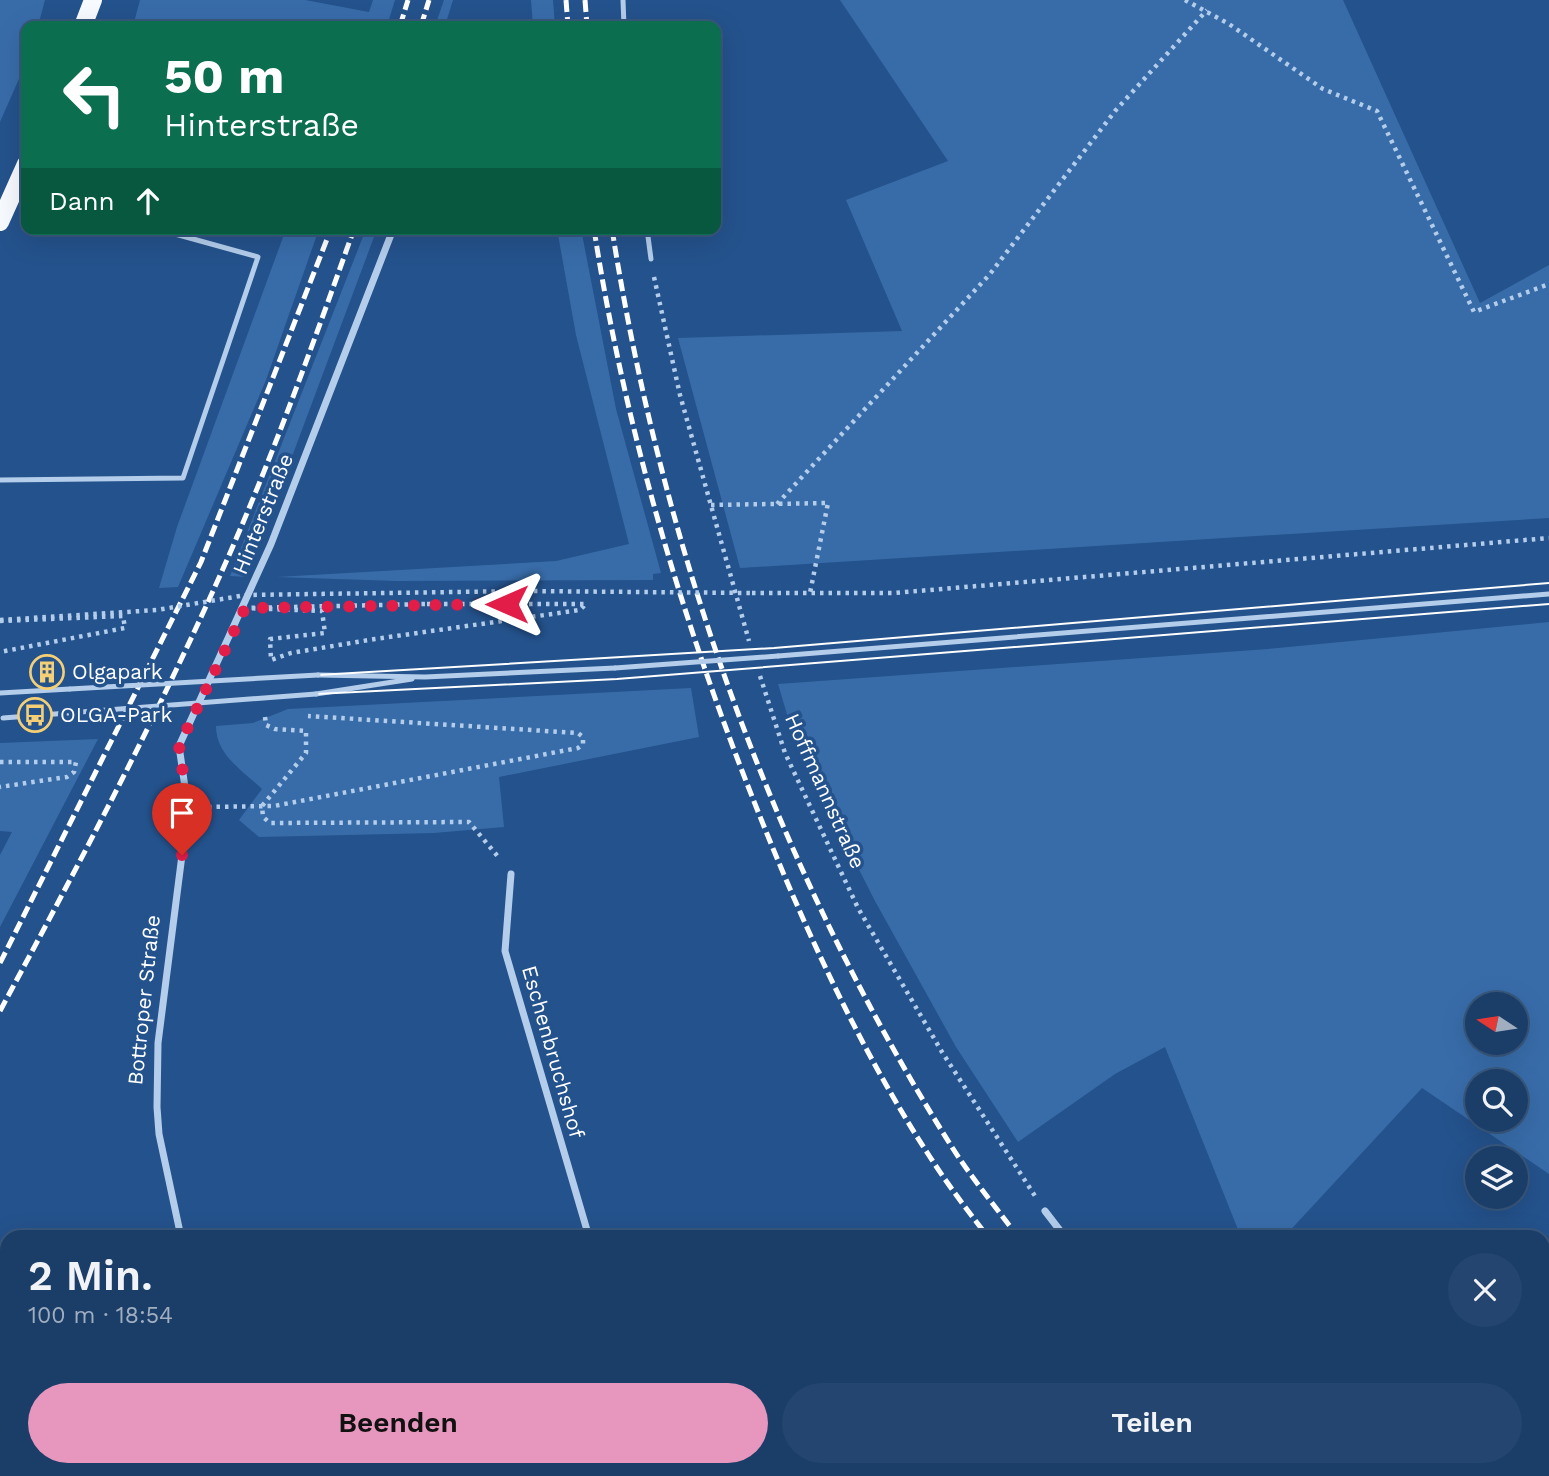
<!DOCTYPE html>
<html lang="de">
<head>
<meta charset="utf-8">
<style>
	body { margin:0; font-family:"Work Sans",sans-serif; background:#24456f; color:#f1f3f6; height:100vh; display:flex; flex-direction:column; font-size:26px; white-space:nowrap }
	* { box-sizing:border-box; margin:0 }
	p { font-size:23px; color:#a0aec0 }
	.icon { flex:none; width:38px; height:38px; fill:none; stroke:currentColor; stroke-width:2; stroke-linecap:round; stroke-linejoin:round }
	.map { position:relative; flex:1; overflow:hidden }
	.drawer { position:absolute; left:0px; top:1230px; width:1550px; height:247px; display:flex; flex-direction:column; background:#1b3e69; border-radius:21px 21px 0 0; box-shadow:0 7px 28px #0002,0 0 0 2px #39577d }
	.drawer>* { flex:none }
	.banner { position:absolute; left:21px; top:21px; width:700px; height:214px; border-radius:14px; box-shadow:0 7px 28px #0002,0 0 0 2px #39577d; background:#0b6e4f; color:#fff; overflow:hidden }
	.needle { width:46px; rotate:282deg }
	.controls { position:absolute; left:1465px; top:992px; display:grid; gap:14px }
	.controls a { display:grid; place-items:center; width:63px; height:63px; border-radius:50%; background:#1b3e69; box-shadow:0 7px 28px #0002,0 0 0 2px #39577d; font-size:35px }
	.pin { position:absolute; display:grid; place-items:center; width:60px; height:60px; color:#fff; margin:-72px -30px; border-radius:50% 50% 50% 0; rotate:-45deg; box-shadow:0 0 7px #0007 }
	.pin .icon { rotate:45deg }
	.me { position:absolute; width:77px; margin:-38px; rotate:270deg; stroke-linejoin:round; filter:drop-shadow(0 0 5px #0008) }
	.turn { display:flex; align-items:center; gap:24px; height:147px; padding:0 28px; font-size:32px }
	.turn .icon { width:91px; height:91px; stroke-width:2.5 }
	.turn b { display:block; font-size:49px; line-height:60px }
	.then { display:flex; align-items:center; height:66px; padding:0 28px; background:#0003; gap:14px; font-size:26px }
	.round { display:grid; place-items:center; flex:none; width:74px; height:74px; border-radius:37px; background:#24456f }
	.headline { display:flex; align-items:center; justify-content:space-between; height:119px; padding:0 28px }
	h1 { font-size:42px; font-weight:600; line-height:52px }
	.action { display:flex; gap:14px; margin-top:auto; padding:14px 28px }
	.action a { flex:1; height:80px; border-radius:42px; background:#e797bd; color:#111; font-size:28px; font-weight:600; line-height:80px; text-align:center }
	.action a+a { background:#24456f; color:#f1f3f6 }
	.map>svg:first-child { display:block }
	.green { fill:#386ca9; fill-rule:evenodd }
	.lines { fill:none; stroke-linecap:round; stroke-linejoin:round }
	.path { stroke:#b3cdeb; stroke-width:4.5; stroke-dasharray:3.5 5; stroke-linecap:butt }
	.lane { stroke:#b3cdeb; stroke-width:5 }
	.street { stroke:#b3cdeb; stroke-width:7 }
	.primary { stroke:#f7fafe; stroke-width:18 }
	.tram { stroke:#fff; stroke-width:2 }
	.rail { stroke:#fff; stroke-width:5; stroke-dasharray:12 5; stroke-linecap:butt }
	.path-bridge { stroke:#b3cdeb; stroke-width:4.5; stroke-dasharray:3.5 5; stroke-linecap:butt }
	.lane-bridge { stroke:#b3cdeb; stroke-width:5 }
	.route { stroke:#e11d48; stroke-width:12; stroke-dasharray:0 21.6 }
	.labels { text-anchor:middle; stroke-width:7; stroke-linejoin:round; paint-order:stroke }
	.street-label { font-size:21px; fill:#fff; stroke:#24528c }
	.poi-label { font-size:21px; fill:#fff; stroke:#24528c; text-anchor:start }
</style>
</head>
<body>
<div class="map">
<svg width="1549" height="1476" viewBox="0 0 1549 1476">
	<rect width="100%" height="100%" fill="#24528c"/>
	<g class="green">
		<polygon points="0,0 45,0 38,26 26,26 26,63 0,122"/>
		<polygon points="140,0 305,0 369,12 373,0 395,0 387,26 133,26"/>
		<polygon points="444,0 453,0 445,26 435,26"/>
		<polygon points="531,0 553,0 555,26 533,26"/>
		<polygon points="840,0 1343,0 1480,303 1549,265 1549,518 740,568 678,338 902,331 846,200 948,161"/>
		<polygon points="286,229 319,229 266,380 178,587 159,588 177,527"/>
		<polygon points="366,229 377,229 247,577 230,576"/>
		<polygon points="557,229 581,229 616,409 661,573 653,574 653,580 397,581 277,577 556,561 629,544 576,335"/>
		<path d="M1549,622V1174L1422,1088L1284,1237H1241L1165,1047L1115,1074L1018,1142L956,1047L875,901L797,748L778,684L1268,649ZM1477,1004H1516V1043H1477ZM1477,1082H1516V1120H1477Z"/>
		<path d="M691,688L699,737L499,777L504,827L434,833L259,837L239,820L262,789C242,770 216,755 216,726L253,723L288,709Z"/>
		<polygon points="98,739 0,927 0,855 12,832 0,831 0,743"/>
		<polygon points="1549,1286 1549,1379 1544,1396 1544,1296"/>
		<polygon points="1549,1386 1549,1476 1442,1476 1446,1470 1544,1470 1544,1402"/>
	</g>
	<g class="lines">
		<g class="path">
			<polyline points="1185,0 1229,24 1323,89 1377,111 1474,312 1549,284"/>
			<polyline points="654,277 680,395 749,641"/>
			<polyline points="777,504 990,274 1115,111 1207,10"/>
			<polyline points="711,505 828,503 810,593"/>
			<polyline points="752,593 894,593 1549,538"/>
			<polygon points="427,604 586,604 580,610 375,639 291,653 271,660 270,639 325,633 322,611 245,608"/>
			<polyline points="0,621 123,616 125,628 0,652"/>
			<polyline points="760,676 785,753 858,908 942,1052 1035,1196"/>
			<polyline points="265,717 266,725 275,729 306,731 306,753 262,806 263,817 270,823 469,822 500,859"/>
			<polyline points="0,762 76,762 74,772 67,777 0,787"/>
			<polyline points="208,807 274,806 578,748 583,744 583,737 578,733 308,716"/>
		</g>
		<g class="lane">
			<polyline points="623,0 624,26"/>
			<polyline points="13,196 26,202"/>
			<polyline points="647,229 651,259"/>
			<polyline points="0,480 183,478 258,257 157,229"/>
			<polyline points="778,656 1549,594"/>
			<polyline points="318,675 425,677 615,668"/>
			<polyline points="0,693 70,689"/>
			<polyline points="316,694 412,679"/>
		</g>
		<g class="street">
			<polyline points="511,874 505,951 589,1237"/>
			<polyline points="1045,1211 1065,1237"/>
			<polyline points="181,1237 159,1134 157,1107 158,1043 188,808 179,746 271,544 392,232"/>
			<polyline points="1544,1269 1549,1259"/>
			<polyline points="232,1470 234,1476"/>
			<polyline points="662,1470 664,1476"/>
			<polyline points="1260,1470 1266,1476"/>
			<polyline points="1421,1476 1425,1470"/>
		</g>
		<g class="primary">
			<polyline points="83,26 93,0"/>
			<polyline points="0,222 26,164"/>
		</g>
		<g class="tram">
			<polyline points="318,675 774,648 1549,583"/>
			<polyline points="316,694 617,679 1549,604"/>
		</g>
		<g class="rail">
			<polyline points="566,0 568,26"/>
			<polyline points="585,0 587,26"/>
			<polyline points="400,26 408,0"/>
			<polyline points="421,26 429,0"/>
			<path d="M594,229C625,429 682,621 757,809C804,927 860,1050 930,1157C948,1185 968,1211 988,1237"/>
			<path d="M612,229C663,553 775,866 950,1144C970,1176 995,1206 1018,1237"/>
			<polyline points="0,963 201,562 331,229"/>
			<path d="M0,1011C78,866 155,721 222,571C272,459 313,344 354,229"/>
			<polyline points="1176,1470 1181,1476"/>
			<polyline points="1208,1470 1213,1476"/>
		</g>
		<polyline class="path-bridge" points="0,620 157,610 246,595 524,591 752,593"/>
		<g class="lane-bridge">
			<polyline points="615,668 778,656"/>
			<polyline points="70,689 318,675"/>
			<polyline points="3,718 316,694"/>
		</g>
	</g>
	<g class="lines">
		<polyline class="route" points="182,855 188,808 179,746 245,608 507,604"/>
	</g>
	<defs>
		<g id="building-ring" transform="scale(1.75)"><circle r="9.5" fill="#24528c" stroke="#f5cf76" stroke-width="1.5"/><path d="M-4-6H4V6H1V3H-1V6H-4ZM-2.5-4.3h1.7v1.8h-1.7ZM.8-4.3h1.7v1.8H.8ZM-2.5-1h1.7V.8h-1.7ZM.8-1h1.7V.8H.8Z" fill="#f5cf76"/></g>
		<g id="bus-ring" transform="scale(1.75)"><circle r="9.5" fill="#24528c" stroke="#f5cf76" stroke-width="1.5"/><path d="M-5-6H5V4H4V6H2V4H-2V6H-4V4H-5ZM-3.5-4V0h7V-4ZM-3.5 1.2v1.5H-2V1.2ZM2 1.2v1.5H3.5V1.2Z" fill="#f5cf76"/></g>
	</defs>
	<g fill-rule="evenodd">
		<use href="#building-ring" x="47" y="672"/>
		<use href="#bus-ring" x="35" y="715"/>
	</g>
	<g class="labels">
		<g class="street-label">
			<text transform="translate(263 514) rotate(-68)" y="7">Hinterstraße</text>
			<text transform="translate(825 791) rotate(66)" y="7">Hoffmannstraße</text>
			<text transform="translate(144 1000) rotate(-84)" y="7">Bottroper Straße</text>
			<text transform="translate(553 1052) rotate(74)" y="7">Eschenbruchshof</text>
		</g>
		<g class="poi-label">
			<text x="72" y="679">Olgapark</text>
			<text x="60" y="722">OLGA-Park</text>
		</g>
	</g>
</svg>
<div class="controls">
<a><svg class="needle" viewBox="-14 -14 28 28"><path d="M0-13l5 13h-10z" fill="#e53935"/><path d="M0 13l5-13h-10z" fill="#a0aec0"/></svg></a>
<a><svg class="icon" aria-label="search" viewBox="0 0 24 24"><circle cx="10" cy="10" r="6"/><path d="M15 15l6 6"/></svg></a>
<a><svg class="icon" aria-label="layers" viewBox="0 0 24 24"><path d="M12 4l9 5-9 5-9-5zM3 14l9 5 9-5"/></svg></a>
</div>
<div class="pin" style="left:182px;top:855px;background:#d93025"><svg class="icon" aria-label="arrive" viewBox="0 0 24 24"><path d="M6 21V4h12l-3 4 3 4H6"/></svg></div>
<svg class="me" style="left:507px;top:604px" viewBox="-20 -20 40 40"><path d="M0-17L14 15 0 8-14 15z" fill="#e11d48" stroke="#fff" stroke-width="4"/></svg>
<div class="banner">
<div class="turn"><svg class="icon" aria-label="left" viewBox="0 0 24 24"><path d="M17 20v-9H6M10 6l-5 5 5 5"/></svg><div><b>50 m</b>Hinterstraße</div></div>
<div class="then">Dann<svg class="icon" aria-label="ahead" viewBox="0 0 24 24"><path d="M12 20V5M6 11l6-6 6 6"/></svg></div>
</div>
<section class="drawer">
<div class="headline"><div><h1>2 Min.</h1><p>100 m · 18:54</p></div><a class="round"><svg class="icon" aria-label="close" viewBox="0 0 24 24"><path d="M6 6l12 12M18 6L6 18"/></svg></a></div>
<div class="action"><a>Beenden</a><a>Teilen</a></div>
</section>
</div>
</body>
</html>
